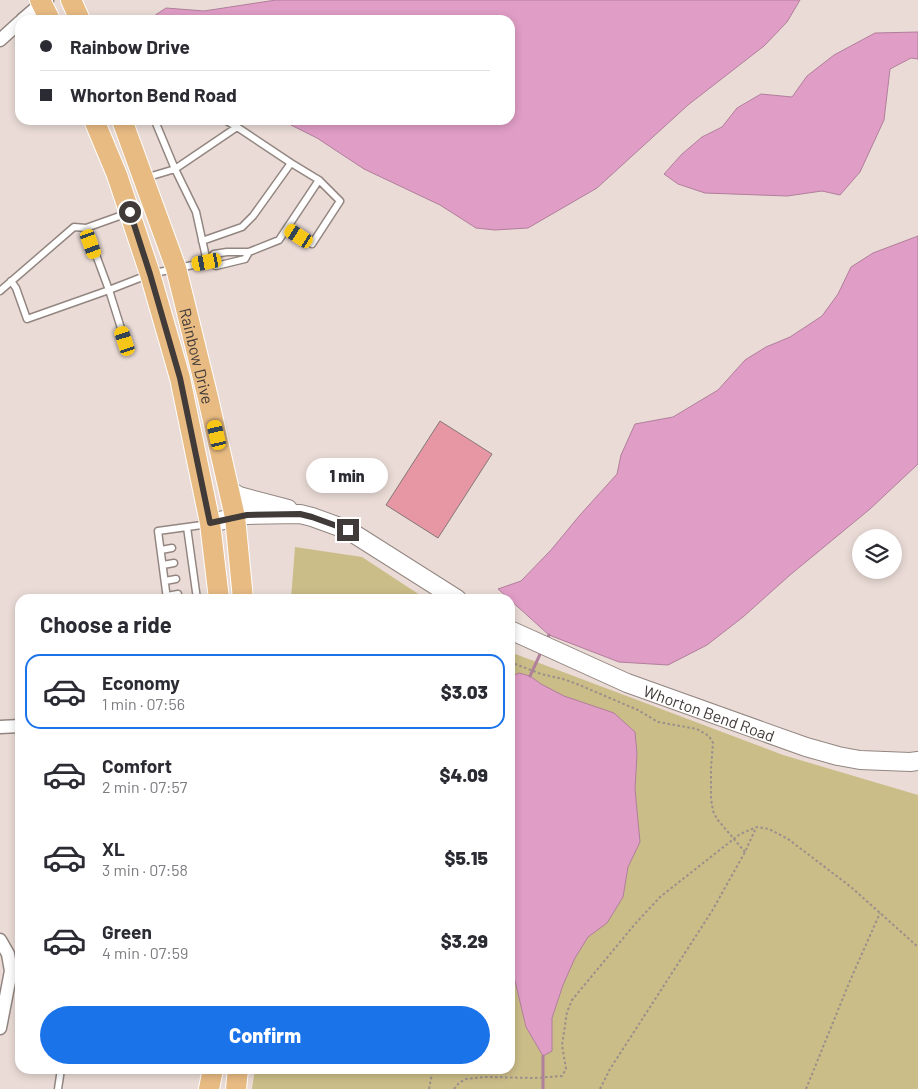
<!DOCTYPE html>
<html lang="en">
<head>
<meta charset="utf-8">
<style>
	body { margin:0; font-family:Barlow,sans-serif; background:#f7f7f7; color:#2b2b33; height:100vh; display:flex; flex-direction:column; font-size:19px; white-space:nowrap }
	* { box-sizing:border-box; margin:0 }
	p { font-size:16px; color:#7c7c81 }
	.icon { flex:none; width:28px; height:28px; fill:none; stroke:currentColor; stroke-width:2; stroke-linecap:round; stroke-linejoin:round }
	.map { position:relative; flex:1; overflow:hidden }
	.sheet { position:absolute; left:15px; top:594px; width:500px; height:480px; display:flex; flex-direction:column; background:#fff; border-radius:15px; box-shadow:0 2px 8px #0003 }
	.sheet>* { flex:none }
	.banner { position:absolute; left:15px; top:15px; width:500px; height:110px; border-radius:15px; box-shadow:0 2px 8px #0003; display:grid; align-content:center; height:110px; padding:0 25px; background:#fff }
	.buttons { position:absolute; left:852px; top:529px; display:grid; gap:10px }
	.buttons a { display:grid; place-items:center; width:50px; height:50px; border-radius:50%; background:#fff; box-shadow:0 2px 8px #0003; font-size:25px }
	.end { position:absolute; width:22px; height:22px; margin:-11px; border:6px solid #403a38; background:#fff; box-shadow:0 0 0 2px #fff }
	.from { border-radius:50% }
	.bubble { position:absolute; height:35px; border-radius:18px; background:#fff; box-shadow:0 2px 8px #0003; font-size:16px; font-weight:800; line-height:35px; text-align:center }
	.car { position:absolute; width:15px; height:30px; margin:-15px -8px; border-radius:6px; box-shadow:0 0 4px 1px #0007; background:linear-gradient(#f5c518 24%,#345 0 40%,#f5c518 0 76%,#345 0 86%,#f5c518 0) }
	.banner b { display:flex; align-items:center; gap:18px; height:48px; font-size:19px }
	.banner b+b { border-top:1px solid #e1e1e2 }
	.banner i { width:12px; height:12px; background:#2b2b33 }
	ul { padding:0; list-style:none }
	li { display:flex; align-items:center; gap:15px; height:75px; margin:0 10px 8px; padding:0 15px; border:2px solid transparent; border-radius:15px }
	li div { flex:1 }
	li b { display:block; font-size:19px }
	li em { font-style:normal; font-weight:800 }
	li.selected { border-color:#1a73e8 }
	li>.icon { width:45px; height:45px; stroke-width:1.5 }
	h2 { padding:0 25px; font-size:22px; line-height:60px }
	.cta { display:flex; gap:10px; margin-top:auto; padding:10px 25px }
	.cta a { flex:1; height:58px; border-radius:30px; background:#1a73e8; color:#fff; font-size:20px; font-weight:800; line-height:58px; text-align:center }
	.map>svg:first-child { display:block }
	.green { fill:#cbbd88 }
	.water { fill:#e09dc6; stroke:#b07f9b }
	.lines { fill:none; stroke-linecap:round; stroke-linejoin:round }
	.stream { stroke:#b07f9b; stroke-width:3 }
	.building { fill:#e797a3; stroke:#847678 }
	.service-casing { stroke:#938681; stroke-width:9 }
	.minor-casing { stroke:#938681; stroke-width:15 }
	.secondary-casing { stroke:#938681; stroke-width:20 }
	.primary-casing { stroke:#fff; stroke-width:22 }
	.path { stroke:#9a8f8b; stroke-width:2; stroke-dasharray:2.5 2.5; stroke-linecap:butt }
	.service { stroke:#fff; stroke-width:6 }
	.minor { stroke:#fff; stroke-width:12 }
	.secondary { stroke:#fff; stroke-width:18 }
	.primary { stroke:#e8bb83; stroke-width:20 }
	.route { stroke:#403a38; stroke-width:6 }
	.labels { text-anchor:middle; dominant-baseline:central; stroke-width:4; stroke-linejoin:round; paint-order:stroke }
	.street-label { font-size:16px; fill:#403a38; stroke:#fff }
</style>
</head>
<body>
<div class="map">
<svg width="918" height="1089" viewBox="0 0 918 1089">
	<rect width="100%" height="100%" fill="#eadbd6"/>
	<!-- green -->
	<path class="green" d="M295,547L362,557L426,599H291Z
		M510,652L783,755L918,795V1089H252L255,1069H510Z"/>
	<!-- water -->
	<path class="water" d="M276,0H800L787,22L764,46L688,105L597,188L528,228L495,230L476,228L440,205L364,169L317,138L281,120H510V20H148L166,8L204,11Z
		M918,32V59L911,58L890,69L884,120L860,172L840,195L822,191L787,196L705,193L678,184L664,174L682,154L702,137L722,127L737,108L761,94L792,97L807,76L834,55L875,33Z
		M918,236V464L870,509L790,575L743,617L707,645L668,665L619,662L549,635L498,589L521,581L551,550L580,515L617,474L621,455L635,424L673,417L718,390L745,360L766,347L790,337L822,316L838,294L851,267L873,253Z
		M519,673L530,676L541,684L564,696L614,713L635,732L637,754L635,789L640,842L628,867L623,897L607,923L588,937L575,958L563,985L552,1018V1051L543,1056L526,1027L510,960V677Z"/>
	<g class="lines">
		<!-- stream -->
		<path class="stream" d="M546,641L549,635
			M530,676L541,652
			M543,1056V1089"/>
	</g>
	<!-- building -->
	<path class="building" d="M440,421L492,454L438,538L386,505Z"/>
	<g class="lines">
		<!-- service casing -->
		<g class="service-casing">
			<path id="service" d="M225,120L237,127
				M155,121L175,169L196,212L207,262
				M145,178L175,169L237,127L291,163L319,180L340,201L312,244L287,228
				M202,241L242,227L253,216L291,163
				M207,262L214,254L227,252H249L279,240L319,180
				M11,281L16,288L27,319L109,290L150,274L207,262L216,266L245,259L249,252
				M0,291L74,227L86,228
				M125,341L109,290L86,228L128,213
				M187,527L197,599
				M161,550L172,548
				M163,565L174,563
				M165,581L176,579
				M167,596L178,594
				M167,599L158,531L209,524
				M58,1089L61,1069"/>
		</g>
		<!-- minor casing -->
		<g class="minor-casing">
			<path id="minor" d="M22,20L42,3L47,0
				M0,40L20,22
				M0,727L20,726
				M0,940L8,954L11,971L0,1028"/>
		</g>
		<!-- secondary casing -->
		<g class="secondary-casing">
			<g id="secondary">
				<path d="M229,490L239,496L288,509"/>
				<path d="M210,523L247,515L300,514L312,517L348,530L457,599"/>
				<path id="s1" d="M510,630L627,683L806,747L838,756L860,760L910,762L918,761"/>
			</g>
		</g>
		<!-- primary casing -->
		<g class="primary-casing">
			<g id="primary">
				<path d="M40,0L50,20"/>
				<path d="M71,0L80,20"/>
				<path d="M94,120L117,175L150,274L180,378L210,523L219,599"/>
				<path id="s2" d="M122,120L176,268L208,398L235,517L243,599"/>
				<path d="M209,1089L213,1069"/>
				<path d="M236,1089L238,1069"/>
			</g>
		</g>
		<!-- path -->
		<path class="path" d="M510,662L541,674L563,679L577,684L638,710L658,722L697,729L709,736L713,743L711,768V799L713,811L717,819L745,852
			M429,1089L433,1069
			M454,1089L459,1083L466,1079L485,1077L535,1078L562,1076L566,1069L562,1045L567,1012L572,1000L635,924L660,897L740,834L757,827L769,829L788,839L851,887L918,947
			M600,1089L610,1069L712,911L745,852L755,830
			M806,1089L849,983L880,913"/>
		<!-- service -->
		<use href="#service" class="service"/>
		<!-- minor -->
		<use href="#minor" class="minor"/>
		<!-- secondary -->
		<use href="#secondary" class="secondary"/>
		<!-- primary -->
		<use href="#primary" class="primary"/>
	</g>
	<g class="lines">
		<!-- route -->
		<path class="route" d="M130,212L150,274L180,378L210,523L247,515L300,514L312,517L348,530"/>
	</g>
	<g class="labels">
		<!-- street labels -->
		<g class="street-label">
			<text stroke="none"><textPath href="#s2" startOffset="248">Rainbow Drive</textPath></text>
			<text stroke="none"><textPath href="#s1" startOffset="216">Whorton Bend Road</textPath></text>
		</g>
	</g>
</svg>
<div class="buttons">
<a><svg class="icon" aria-label="layers" viewBox="0 0 24 24"><path d="M12 4l9 5-9 5-9-5zM3 14l9 5 9-5"/></svg></a>
</div>
<i class="end from" style="left:130px;top:212px"></i>
<i class="end" style="left:348px;top:530px"></i>
<div class="bubble" style="left:306px;top:458px;width:82px">1 min</div>
<i class="car" style="left:299px;top:236px;rotate:302deg"></i>
<i class="car" style="left:91px;top:244px;rotate:160deg"></i>
<i class="car" style="left:207px;top:262px;rotate:260deg"></i>
<i class="car" style="left:125px;top:341px;rotate:342deg"></i>
<i class="car" style="left:217px;top:435px;rotate:347deg"></i>
<div class="banner">
<b><i class="from"></i>Rainbow Drive</b>
<b><i></i>Whorton Bend Road</b>
</div>
<section class="sheet">
<h2>Choose a ride</h2>
<ul>
<li class="selected"><svg class="icon" aria-label="car" viewBox="0 0 24 24"><path d="M5 17H2v-5l4-1 3-4h7l3 4 3 1v5h-3M9 17h6M6 11h13"/><circle cx="7" cy="17" r="2"/><circle cx="17" cy="17" r="2"/></svg><div><b>Economy</b><p>1 min · 07:56</p></div><em>$3.03</em></li>
<li><svg class="icon" aria-label="car" viewBox="0 0 24 24"><path d="M5 17H2v-5l4-1 3-4h7l3 4 3 1v5h-3M9 17h6M6 11h13"/><circle cx="7" cy="17" r="2"/><circle cx="17" cy="17" r="2"/></svg><div><b>Comfort</b><p>2 min · 07:57</p></div><em>$4.09</em></li>
<li><svg class="icon" aria-label="car" viewBox="0 0 24 24"><path d="M5 17H2v-5l4-1 3-4h7l3 4 3 1v5h-3M9 17h6M6 11h13"/><circle cx="7" cy="17" r="2"/><circle cx="17" cy="17" r="2"/></svg><div><b>XL</b><p>3 min · 07:58</p></div><em>$5.15</em></li>
<li><svg class="icon" aria-label="car" viewBox="0 0 24 24"><path d="M5 17H2v-5l4-1 3-4h7l3 4 3 1v5h-3M9 17h6M6 11h13"/><circle cx="7" cy="17" r="2"/><circle cx="17" cy="17" r="2"/></svg><div><b>Green</b><p>4 min · 07:59</p></div><em>$3.29</em></li>
</ul>
<div class="cta"><a>Confirm</a></div>
</section>
</div>
</body>
</html>
